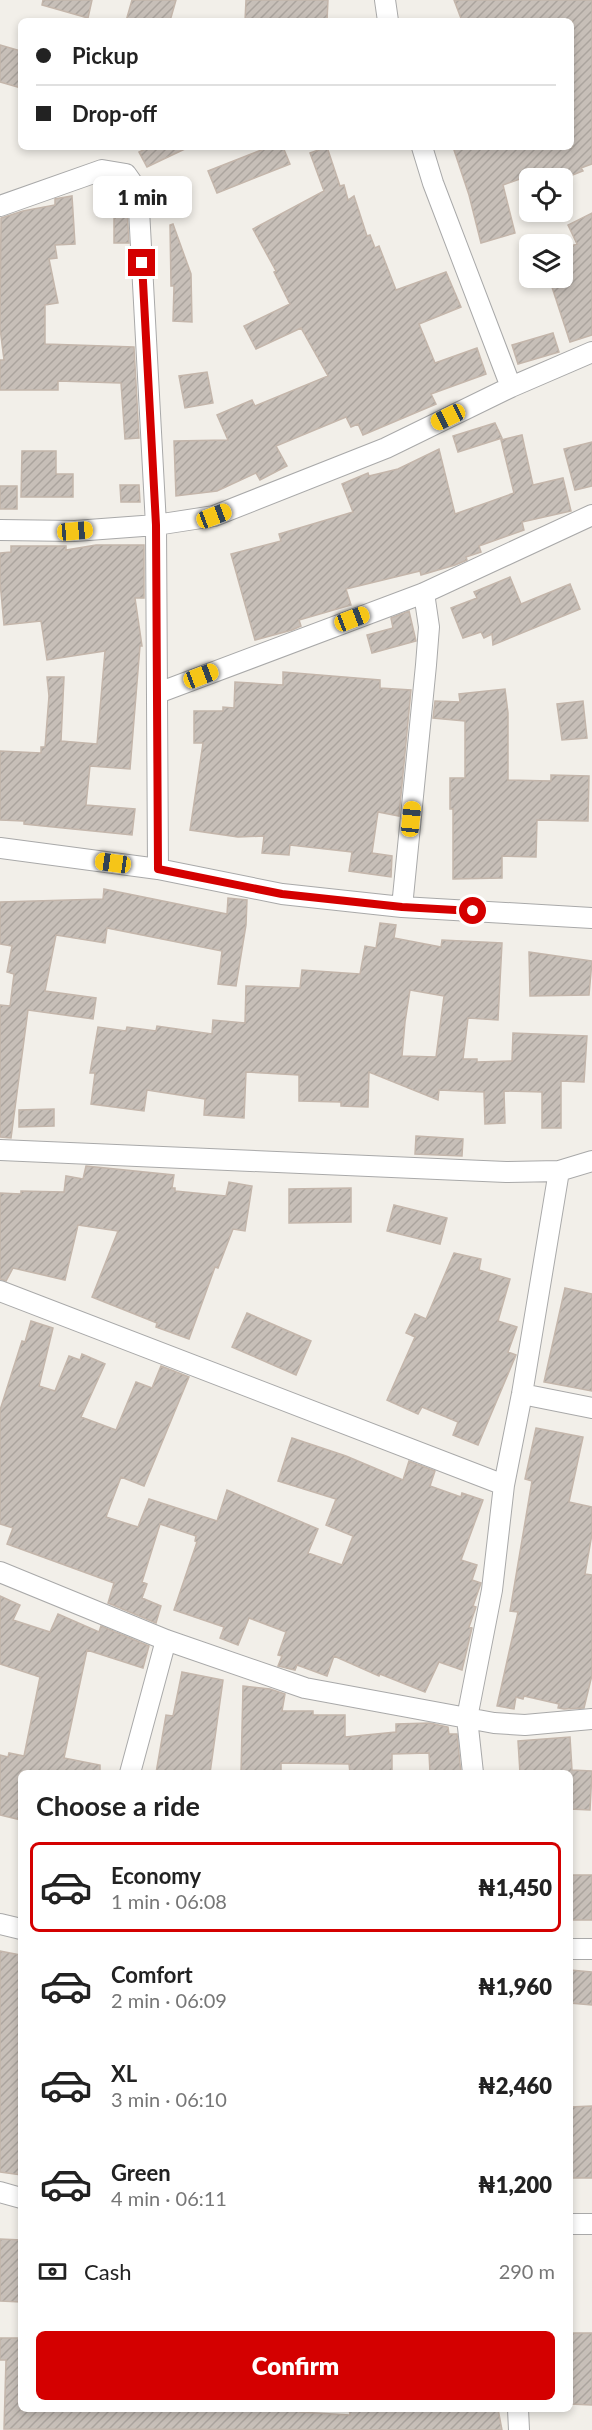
<!DOCTYPE html>
<html lang="en">
<head>
<meta charset="utf-8">
<style>
	body { margin:0; font-family:Lato,sans-serif; background:#f2f2f2; color:#222; height:100vh; display:flex; flex-direction:column; font-size:22px; white-space:nowrap }
	* { box-sizing:border-box; margin:0 }
	p { font-size:20px; color:#767676 }
	.icon { flex:none; width:33px; height:33px; fill:none; stroke:currentColor; stroke-width:2; stroke-linecap:round; stroke-linejoin:round }
	.map { position:relative; flex:1; overflow:hidden }
	.drawer { position:absolute; left:18px; top:1770px; width:555px; height:642px; display:flex; flex-direction:column; background:#fff; border-radius:9px; box-shadow:0 3px 9px #0003 }
	.drawer>* { flex:none }
	.top-card { position:absolute; left:18px; top:18px; width:556px; height:132px; border-radius:9px; box-shadow:0 3px 9px #0003; display:grid; align-content:center; height:132px; padding:0 18px; background:#fff }
	.tools { position:absolute; left:519px; top:168px; display:grid; gap:12px }
	.tools a { display:grid; place-items:center; width:54px; height:54px; border-radius:9px; background:#fff; box-shadow:0 3px 9px #0003; font-size:30px }
	.end { position:absolute; width:27px; height:27px; margin:-14px; border:8px solid #d40000; background:#fff; box-shadow:0 0 0 3px #fff }
	.from { border-radius:50% }
	.bubble { position:absolute; height:42px; border-radius:9px; background:#fff; box-shadow:0 3px 9px #0003; font-size:20px; font-weight:800; line-height:42px; text-align:center }
	.car { position:absolute; width:18px; height:36px; margin:-18px -9px; border-radius:8px; box-shadow:0 0 4px 2px #0007; background:linear-gradient(#f5c518 24%,#345 0 40%,#f5c518 0 76%,#345 0 86%,#f5c518 0) }
	.top-card b { display:flex; align-items:center; gap:21px; height:57px; font-size:22px }
	.top-card b+b { border-top:2px solid #e0e0e0 }
	.top-card i { width:15px; height:15px; background:#222 }
	ul { padding:0; list-style:none }
	li { display:flex; align-items:center; gap:18px; height:90px; margin:0 12px 9px; padding:0 6px; border:3px solid transparent; border-radius:9px }
	li div { flex:1 }
	li b { display:block; font-size:22px }
	li em { font-style:normal; font-weight:800 }
	li.active { border-color:#d40000 }
	li>.icon { width:54px; height:54px; stroke-width:1.5 }
	h2 { padding:0 18px; font-size:27px; line-height:72px }
	.pay { display:flex; align-items:center; gap:15px; height:66px; padding:0 18px; font-size:22px }
	.pay p { margin-inline-start:auto }
	.action { display:flex; gap:12px; margin-top:auto; padding:12px 18px }
	.action a { flex:1; height:69px; border-radius:9px; background:#d40000; color:#fff; font-size:24px; font-weight:800; line-height:69px; text-align:center }
	.map>svg:first-child { display:block }
	.building { fill:url(#building-hatch); stroke:#c4b6ab; stroke-width:1.5; fill-rule:evenodd }
	.lines { fill:none; stroke-linecap:round; stroke-linejoin:round }
	.minor-casing { stroke:#a9a9a9; stroke-width:22 }
	.minor { stroke:#fff; stroke-width:20 }
	.route { stroke:#d40000; stroke-width:8 }
</style>
</head>
<body>
<div class="map">
<svg width="592" height="2430" viewBox="0 0 592 2430">
	<defs>
		<pattern id="building-hatch" width="6" height="6" patternUnits="userSpaceOnUse" patternTransform="scale(1.5)"><rect width="6" height="6" fill="#c7bfb8"/><path d="M-1 1l2-2M0 6l6-6M5 7l2-2" fill="none" stroke="#aba49e"/></pattern>
	</defs>
	<rect width="100%" height="100%" fill="#f2efe9"/>
	<!-- building -->
	<path class="building" d="M43,0H92L88,18L42,5Z
		M132,0H176L170,21H126Z
		M246,0H328L327,21H245Z
		M454,0H592V164L581,168L583,171L565,178H540L537,173L503,185L515,233L481,243L469,195L453,147H572V21H462Z
		M0,45L21,51V88L0,82Z
		M149,147H189L147,167L139,152Z
		M269,147H283L290,164L217,193L208,171Z
		M327,147L340,186L344,185L348,200L354,196L367,236L370,235L375,248L379,246L396,290L446,272L461,307L419,324L435,363L477,348L486,374L431,394L436,404L363,435L358,424L351,427L346,417L276,446L287,466L260,480L256,473L217,491L176,496L174,441L228,440L217,415L252,400L255,406L328,376L301,328L256,349L244,326L290,304L274,272L276,271L253,229L324,191L310,153Z
		M72,196L75,244L55,245L57,258L49,259L58,303L45,305V344L134,347L139,438L125,439L121,383L58,381V390H0V360H4L0,328L1,218L23,211L55,205V199Z
		M114,209H127L129,243H114Z
		M592,213V335L570,342L549,278H562V249L577,244L568,225Z
		M173,224L191,274L192,322L173,321L174,286H171L170,225Z
		M553,333L559,352L518,364L512,345Z
		M207,372L213,403L185,408L179,376Z
		M495,423L502,438L458,452L453,436Z
		M522,435L533,485L563,478L571,511L522,522L524,530L479,546L481,552L466,557L467,560L455,565L421,575L420,571L346,589L351,605L299,620L301,626L292,630L255,640L231,554L281,541L279,534L353,512L342,484L368,473L369,476L398,469L439,449L455,514L514,493L501,440Z
		M592,442V486L575,490L564,449Z
		M22,451H56V474H73V497H21Z
		M120,485H139L140,502H121Z
		M0,486H17V509H0Z
		M96,545H144V598H135L142,646H140L130,769L90,766L86,805L135,809L132,835L24,824V821L0,820V751L41,753V747H45L49,696L47,677H64L61,741L97,744L105,651L47,660L41,621L4,625L0,582V553L11,552V546H66V550Z
		M510,577L521,604L570,584L580,609L493,645L492,634L484,638L481,632L463,638L451,608L477,598L474,592Z
		M409,611L416,641L372,653L367,635L393,628L391,618Z
		M283,672L380,680V688L411,690L399,816L378,812L372,853L392,856L391,877L349,871L352,852L290,845L289,855L262,853L264,836L238,837L190,830L203,743H194V711H223V707L234,708L235,682L283,685Z
		M505,689L508,713V780L551,781V775L589,776L588,821L537,820L536,857L502,856V878L453,879V809H450V778H465V721L433,718L435,701L460,702L459,694Z
		M583,701L587,738L562,740L557,704Z
		M104,889L227,914L228,898L247,900L246,925L236,986L218,984L222,951L107,928L105,943L56,935L45,991L96,998L93,1019L28,1010L11,1138L0,1137V1005L10,1006L14,974L7,972L12,946L0,944V902L103,899Z
		M380,923L396,925L394,938L441,947L442,940L502,943L498,1020L468,1018L463,1059H477V1062L512,1061L513,1033L587,1036L584,1082L561,1081V1128H542V1092L504,1091L505,1123L485,1124L484,1092L439,1090L438,1100L369,1072L368,1107L341,1106V1102L299,1101V1075L246,1072L244,1118L204,1115L205,1099L147,1090L144,1111L91,1104L95,1073H90L98,1027L126,1031L127,1027L156,1031L157,1026L212,1034L213,1020L245,1023L246,986L300,988L302,970L360,974L365,946L376,948ZM410,990L444,996L436,1057L402,1056L405,1022Z
		M529,952L592,961L589,995L530,996Z
		M54,1109V1126L19,1127V1110Z
		M416,1136L463,1139L462,1156L415,1154Z
		M86,1166L174,1175L172,1188H175V1191L226,1196L229,1182L252,1186L245,1231L233,1229L218,1268L215,1267L189,1339L156,1327L157,1323L92,1297L118,1231L78,1225L65,1280L13,1268L6,1281L0,1279V1193L21,1194V1191L64,1192L66,1176L83,1179Z
		M351,1188V1222L289,1223V1189Z
		M394,1205L447,1218L440,1244L387,1231Z
		M454,1253L481,1259L479,1270L510,1279L498,1321L517,1327L508,1352L516,1355L478,1445L453,1435L458,1422L422,1407L418,1414L387,1400L415,1337L406,1333L415,1314L426,1319Z
		M565,1288L592,1294V1391L544,1382Z
		M247,1313L311,1341L296,1375L232,1347Z
		M31,1321L53,1328L39,1386L55,1391L69,1356L80,1360L82,1354L105,1364L81,1417L116,1430L136,1382L152,1388L161,1366L189,1377L144,1486L121,1477L106,1517L138,1527L149,1499L217,1521L227,1490L318,1529L308,1553L342,1565L353,1536L326,1525L336,1499L278,1481L292,1438L346,1456L403,1480L409,1461L435,1471L430,1486L461,1497L462,1493L483,1500L461,1560L477,1565L472,1580L481,1583L473,1606L476,1607L469,1627L472,1628L462,1670L439,1662L425,1692L380,1674L379,1676L334,1656L327,1676L297,1665L295,1670L278,1666L282,1656L278,1655L286,1632L249,1618L238,1645L220,1638L224,1627L174,1610L197,1542L195,1541L196,1536L160,1524L142,1582L147,1584L142,1598L161,1606L156,1623L108,1603L114,1583L7,1544L13,1528L0,1524V1410L22,1341L25,1342Z
		M536,1428L583,1437L569,1502L592,1507V1534L585,1574L592,1575V1675L584,1708L564,1709L558,1708L559,1704L524,1696L523,1699L516,1697L514,1709L497,1706L518,1612L510,1611L532,1481L525,1479Z
		M0,1596L20,1605L13,1620L50,1632L58,1614L99,1632L101,1626L149,1646L143,1668L87,1650L64,1758L100,1765V1773H21V1820L0,1815V1755L8,1757L9,1753L24,1756L40,1677L0,1664Z
		M182,1672L223,1680L210,1773H156L166,1715L173,1716Z
		M243,1686L270,1689L285,1694L282,1711H313V1715H345V1737L396,1732V1724L430,1723L448,1727L449,1734H457L461,1773H430L429,1753L392,1754V1773H350L349,1764L281,1763V1773H241Z
		M570,1737L572,1770L592,1771L590,1810L570,1809V1773H520L518,1741Z
		M570,1875H592V1920H570Z
		M0,1951L21,1955V2175L0,2172Z
		M570,1970L592,1972V2005L570,2003Z
		M592,2106V2178H570V2107Z
		M0,2239L21,2240V2302L0,2301Z
		M570,2333H592V2405L570,2404Z
		M0,2338H21V2409H300V2412L350,2415L349,2409H498L502,2430L4,2429L6,2360H0Z"/>
	<g class="lines">
		<!-- minor casing -->
		<g class="minor-casing">
			<path id="minor" d="M385,0L388,21
				M422,147L433,183L511,387
				M0,206L102,170L126,174L138,191L156,525L158,869
				M0,530L75,531L156,525L214,516L386,448L511,387L592,352
				M158,693L424,593L592,515
				M0,848L158,869L282,894L402,907L592,918
				M402,907L426,665L429,627L424,593
				M0,1150L506,1172L559,1171L592,1161
				M0,1291L504,1485
				M522,1394L592,1408
				M0,1572L166,1640L305,1688L494,1723L525,1725L592,1719
				M130,1773L166,1640
				M473,1773L467,1718L492,1590L504,1485L522,1394L559,1171
				M0,1924L21,1929
				M570,1949H592
				M0,2192L21,2198
				M570,2224H592
				M518,2409L519,2430"/>
		</g>
		<!-- minor -->
		<use href="#minor" class="minor"/>
	</g>
	<g class="lines">
		<!-- route -->
		<path class="route" d="M142,263L156,525L158,869L282,894L402,907L473,911"/>
	</g>
</svg>
<div class="tools">
<a><svg class="icon" aria-label="locate" viewBox="0 0 24 24"><circle cx="12" cy="12" r="6"/><path d="M12 2v4M12 18v4M2 12h4M18 12h4"/></svg></a>
<a><svg class="icon" aria-label="layers" viewBox="0 0 24 24"><path d="M12 4l9 5-9 5-9-5zM3 14l9 5 9-5"/></svg></a>
</div>
<i class="end from" style="left:473px;top:911px"></i>
<i class="end" style="left:142px;top:263px"></i>
<div class="bubble" style="left:93px;top:176px;width:99px">1 min</div>
<i class="car" style="left:448px;top:417px;rotate:244deg"></i>
<i class="car" style="left:214px;top:516px;rotate:69deg"></i>
<i class="car" style="left:75px;top:531px;rotate:85deg"></i>
<i class="car" style="left:352px;top:619px;rotate:69deg"></i>
<i class="car" style="left:201px;top:676px;rotate:69deg"></i>
<i class="car" style="left:411px;top:819px;rotate:6deg"></i>
<i class="car" style="left:113px;top:863px;rotate:278deg"></i>
<div class="top-card">
<b><i class="from"></i>Pickup</b>
<b><i></i>Drop-off</b>
</div>
<section class="drawer">
<h2>Choose a ride</h2>
<ul>
<li class="active"><svg class="icon" aria-label="car" viewBox="0 0 24 24"><path d="M5 17H2v-5l4-1 3-4h7l3 4 3 1v5h-3M9 17h6M6 11h13"/><circle cx="7" cy="17" r="2"/><circle cx="17" cy="17" r="2"/></svg><div><b>Economy</b><p>1 min · 06:08</p></div><em>₦1,450</em></li>
<li><svg class="icon" aria-label="car" viewBox="0 0 24 24"><path d="M5 17H2v-5l4-1 3-4h7l3 4 3 1v5h-3M9 17h6M6 11h13"/><circle cx="7" cy="17" r="2"/><circle cx="17" cy="17" r="2"/></svg><div><b>Comfort</b><p>2 min · 06:09</p></div><em>₦1,960</em></li>
<li><svg class="icon" aria-label="car" viewBox="0 0 24 24"><path d="M5 17H2v-5l4-1 3-4h7l3 4 3 1v5h-3M9 17h6M6 11h13"/><circle cx="7" cy="17" r="2"/><circle cx="17" cy="17" r="2"/></svg><div><b>XL</b><p>3 min · 06:10</p></div><em>₦2,460</em></li>
<li><svg class="icon" aria-label="car" viewBox="0 0 24 24"><path d="M5 17H2v-5l4-1 3-4h7l3 4 3 1v5h-3M9 17h6M6 11h13"/><circle cx="7" cy="17" r="2"/><circle cx="17" cy="17" r="2"/></svg><div><b>Green</b><p>4 min · 06:11</p></div><em>₦1,200</em></li>
</ul>
<div class="pay"><svg class="icon" aria-label="cash" viewBox="0 0 24 24"><path d="M3 7h18v10H3z"/><circle cx="12" cy="12" r="2"/></svg>Cash<p>290 m</p></div>
<div class="action"><a>Confirm</a></div>
</section>
</div>
</body>
</html>
